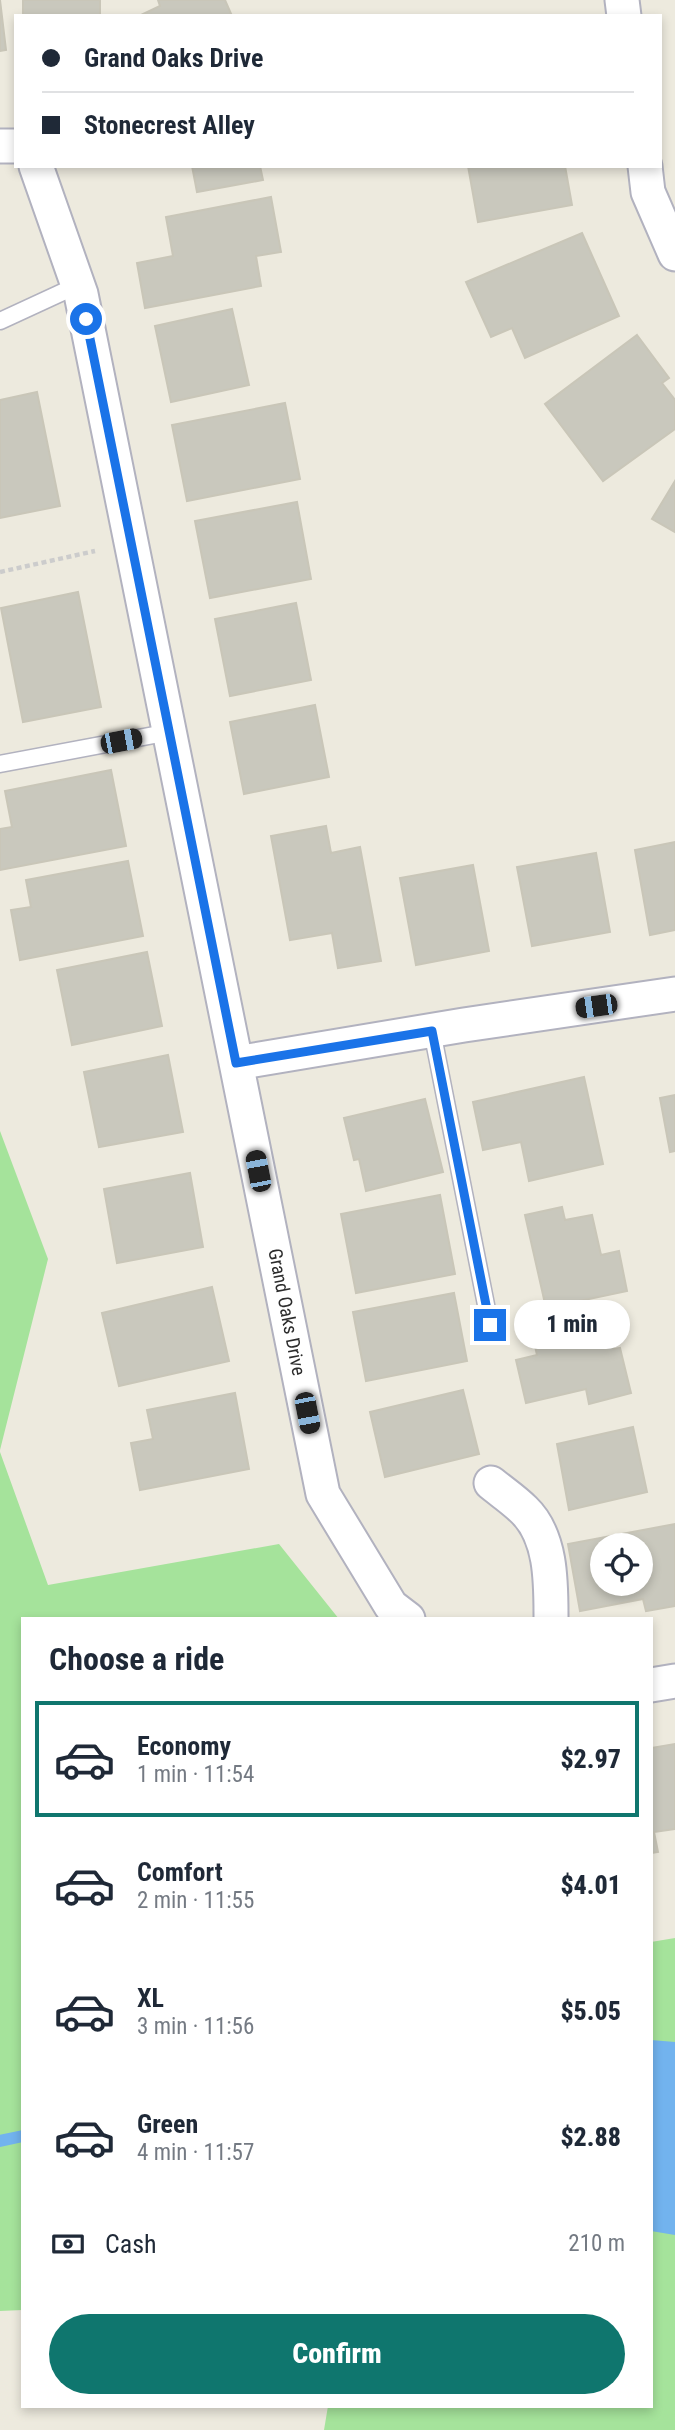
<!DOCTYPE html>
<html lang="en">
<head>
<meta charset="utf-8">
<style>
	body { margin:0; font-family:"Roboto Condensed",sans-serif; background:#f2f2f3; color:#1f2937; height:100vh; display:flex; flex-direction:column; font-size:26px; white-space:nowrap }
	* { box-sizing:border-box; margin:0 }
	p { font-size:23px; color:#747a83 }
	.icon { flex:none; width:38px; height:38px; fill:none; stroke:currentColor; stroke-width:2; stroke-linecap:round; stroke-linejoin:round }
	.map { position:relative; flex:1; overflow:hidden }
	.side { position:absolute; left:21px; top:1617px; width:632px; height:791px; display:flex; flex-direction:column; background:#fff; border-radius:0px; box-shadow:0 4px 10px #0003 }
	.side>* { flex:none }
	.banner { position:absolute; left:14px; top:14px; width:648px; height:154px; border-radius:0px; box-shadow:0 4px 10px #0003; display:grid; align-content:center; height:154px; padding:0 28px; background:#fff }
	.tools { position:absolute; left:590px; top:1533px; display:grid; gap:14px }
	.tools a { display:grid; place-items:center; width:63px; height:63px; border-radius:50%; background:#fff; box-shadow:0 4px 10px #0003; font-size:35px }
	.end { position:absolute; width:32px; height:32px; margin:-16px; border:9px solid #1a73e8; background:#fff; box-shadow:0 0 0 4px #fff }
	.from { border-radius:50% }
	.bubble { position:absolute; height:49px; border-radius:24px; background:#fff; box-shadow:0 4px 10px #0003; font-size:23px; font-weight:800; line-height:49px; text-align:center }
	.car { position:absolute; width:21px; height:42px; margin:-21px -10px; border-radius:9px; box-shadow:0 0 5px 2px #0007; background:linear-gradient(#222 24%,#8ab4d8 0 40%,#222 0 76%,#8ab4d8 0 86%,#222 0) }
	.banner b { display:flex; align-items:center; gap:24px; height:66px; font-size:26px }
	.banner b+b { border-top:2px solid #e0e1e3 }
	.banner i { width:18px; height:18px; background:#1f2937 }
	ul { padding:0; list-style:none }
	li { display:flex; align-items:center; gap:21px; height:116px; margin:0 14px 10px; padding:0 14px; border:4px solid transparent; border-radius:0px }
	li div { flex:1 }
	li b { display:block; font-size:26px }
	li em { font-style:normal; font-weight:800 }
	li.selected { border-color:#0f766e }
	li>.icon { width:63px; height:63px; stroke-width:1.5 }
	h2 { padding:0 28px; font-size:32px; line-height:84px }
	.pay { display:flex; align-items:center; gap:18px; height:77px; padding:0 28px; font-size:26px }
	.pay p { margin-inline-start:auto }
	.button { display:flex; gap:14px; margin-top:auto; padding:14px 28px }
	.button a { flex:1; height:80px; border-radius:42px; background:#0f766e; color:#fff; font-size:28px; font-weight:800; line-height:80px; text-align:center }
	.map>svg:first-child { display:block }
	.green { fill:#a5e39b }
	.water { fill:#72b3ee }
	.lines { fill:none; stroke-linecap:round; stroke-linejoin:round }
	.stream { stroke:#72b3ee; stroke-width:12 }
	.building { fill:#c9c8bd; stroke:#c9c6b8; stroke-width:2; fill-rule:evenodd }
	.service-casing { stroke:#b2b2bf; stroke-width:19 }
	.minor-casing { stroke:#b2b2bf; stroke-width:37 }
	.path { stroke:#ccc; stroke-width:4.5; stroke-dasharray:5 3.5; stroke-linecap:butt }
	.service { stroke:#fff; stroke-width:16 }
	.minor { stroke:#fff; stroke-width:33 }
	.route { stroke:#1a73e8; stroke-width:9 }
	.labels { text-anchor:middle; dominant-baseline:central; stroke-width:6; stroke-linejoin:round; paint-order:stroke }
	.street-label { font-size:19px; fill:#2c2c2c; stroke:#fff }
</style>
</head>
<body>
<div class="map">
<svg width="675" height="2430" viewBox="0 0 675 2430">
	<rect width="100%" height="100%" fill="#edeade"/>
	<!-- green -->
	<path class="green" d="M0,1131L48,1259L0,1450Z
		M0,1452L48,1585L279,1544L339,1619H23V2310L0,2311Z
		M675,1938V2430H324L328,2406H651V1942Z"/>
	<!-- water -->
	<path class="water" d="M651,2040L675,2042V2235L651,2231Z"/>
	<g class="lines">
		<!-- stream -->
		<path class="stream" d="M0,2141L23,2136"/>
	</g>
	<!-- building -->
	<path class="building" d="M0,0L6,50L0,51Z
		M23,0H100V15L23,16Z
		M158,0H225L232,16H139L160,6Z
		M192,166H260L263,180L197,192Z
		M468,166H565L572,205L478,222Z
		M271,197L281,252L256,256L261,286L145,308L137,263L173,256L166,217Z
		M582,233L619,316L525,358L512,328L491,337L466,282Z
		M232,309L249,385L171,402L155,326Z
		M637,335L669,378L662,383L675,400V429L603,481L545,404Z
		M37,392L60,506L0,518V400Z
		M285,403L300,479L187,501L172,425Z
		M675,481V532L652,519Z
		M297,502L311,579L210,598L195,521Z
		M78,592L101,707L23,722L1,608Z
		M296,603L311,680L230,696L215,619Z
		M315,705L329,777L244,794L230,722Z
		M111,770L126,846L0,870V829L12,827L5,791Z
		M326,826L331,853L360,847L381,961L338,968L332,933L290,940L271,836Z
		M675,842V930L650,935L635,850Z
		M596,853L610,932L532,946L517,867Z
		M128,861L143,936L20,960L11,910L31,907L26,880Z
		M473,865L489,951L416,965L400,878Z
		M147,952L162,1026L72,1045L57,970Z
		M168,1055L183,1132L99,1147L84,1072Z
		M584,1077L603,1164L529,1181L521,1142L483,1150L473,1102Z
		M675,1095V1151L670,1152L660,1098Z
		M425,1099L443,1172L366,1191L359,1159L354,1160L344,1118Z
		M190,1173L203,1247L117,1263L104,1189Z
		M440,1195L455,1274L356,1293L341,1214Z
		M562,1207L565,1220L592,1215L601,1255L619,1251L627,1291L546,1308L525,1215Z
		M212,1287L229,1361L119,1386L102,1313Z
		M454,1293L467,1361L366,1381L353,1312Z
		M606,1315L614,1349L620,1348L631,1393L589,1404L586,1389L526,1403L516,1360L537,1355L532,1333Z
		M463,1390L479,1454L385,1477L370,1412Z
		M235,1393L249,1469L140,1490L131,1443L153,1439L147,1410Z
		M633,1427L647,1492L569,1510L557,1444Z
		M675,1524V1606L646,1611L643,1599L580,1611L568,1544ZM602,1545H640V1584H602Z
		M675,1744V1829L654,1832L658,1852L651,1853V1748Z"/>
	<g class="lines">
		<!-- service casing -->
		<g class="service-casing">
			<path id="service" d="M0,321L78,285
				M0,764L170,732
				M432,1031L490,1325"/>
		</g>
		<!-- minor casing -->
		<g class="minor-casing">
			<path id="minor" d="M622,0L624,16
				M0,146H16
				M36,166L81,294L323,1494L391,1606L408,1619
				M645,166L648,192L675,254
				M236,1063L464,1025L675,994
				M491,1483C502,1492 514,1500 524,1510C552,1537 551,1584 551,1619
				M651,1685L675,1681"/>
		</g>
		<!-- path -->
		<path class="path" d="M0,572L95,551"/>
		<!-- service -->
		<use href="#service" class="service"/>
		<!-- minor -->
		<use href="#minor" class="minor"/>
	</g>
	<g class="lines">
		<!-- route -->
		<path class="route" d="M86,319L236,1063L432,1031L490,1325"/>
	</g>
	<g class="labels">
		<!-- street labels -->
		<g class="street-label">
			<text transform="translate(287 1312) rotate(79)">Grand Oaks Drive</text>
		</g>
	</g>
</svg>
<div class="tools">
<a><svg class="icon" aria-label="locate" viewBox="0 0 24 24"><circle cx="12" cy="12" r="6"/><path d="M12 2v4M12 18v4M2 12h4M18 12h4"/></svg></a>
</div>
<i class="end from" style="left:86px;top:319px"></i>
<i class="end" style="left:490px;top:1325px"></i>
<div class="bubble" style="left:514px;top:1300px;width:116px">1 min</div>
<i class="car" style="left:121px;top:741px;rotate:79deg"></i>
<i class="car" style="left:596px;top:1006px;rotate:262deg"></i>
<i class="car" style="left:258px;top:1171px;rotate:349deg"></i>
<i class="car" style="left:307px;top:1413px;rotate:169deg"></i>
<div class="banner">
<b><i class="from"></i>Grand Oaks Drive</b>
<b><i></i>Stonecrest Alley</b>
</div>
<section class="side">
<h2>Choose a ride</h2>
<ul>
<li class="selected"><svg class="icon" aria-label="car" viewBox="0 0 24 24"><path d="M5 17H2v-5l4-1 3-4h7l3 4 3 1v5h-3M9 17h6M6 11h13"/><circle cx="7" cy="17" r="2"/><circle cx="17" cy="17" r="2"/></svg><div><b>Economy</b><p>1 min · 11:54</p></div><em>$2.97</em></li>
<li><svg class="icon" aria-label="car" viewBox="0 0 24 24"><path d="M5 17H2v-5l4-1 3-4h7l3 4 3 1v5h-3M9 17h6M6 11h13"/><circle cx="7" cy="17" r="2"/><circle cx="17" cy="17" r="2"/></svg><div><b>Comfort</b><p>2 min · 11:55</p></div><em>$4.01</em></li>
<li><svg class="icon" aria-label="car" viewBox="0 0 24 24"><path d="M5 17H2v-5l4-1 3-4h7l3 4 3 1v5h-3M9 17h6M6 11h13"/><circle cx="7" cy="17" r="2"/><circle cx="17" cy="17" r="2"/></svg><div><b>XL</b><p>3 min · 11:56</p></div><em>$5.05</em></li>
<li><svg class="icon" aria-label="car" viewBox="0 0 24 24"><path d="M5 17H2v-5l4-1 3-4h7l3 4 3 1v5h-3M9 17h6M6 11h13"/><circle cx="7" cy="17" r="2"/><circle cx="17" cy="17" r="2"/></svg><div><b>Green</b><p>4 min · 11:57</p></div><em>$2.88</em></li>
</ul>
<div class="pay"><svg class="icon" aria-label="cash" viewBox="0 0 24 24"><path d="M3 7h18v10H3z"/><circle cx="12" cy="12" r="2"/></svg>Cash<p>210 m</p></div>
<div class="button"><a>Confirm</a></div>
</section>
</div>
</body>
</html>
